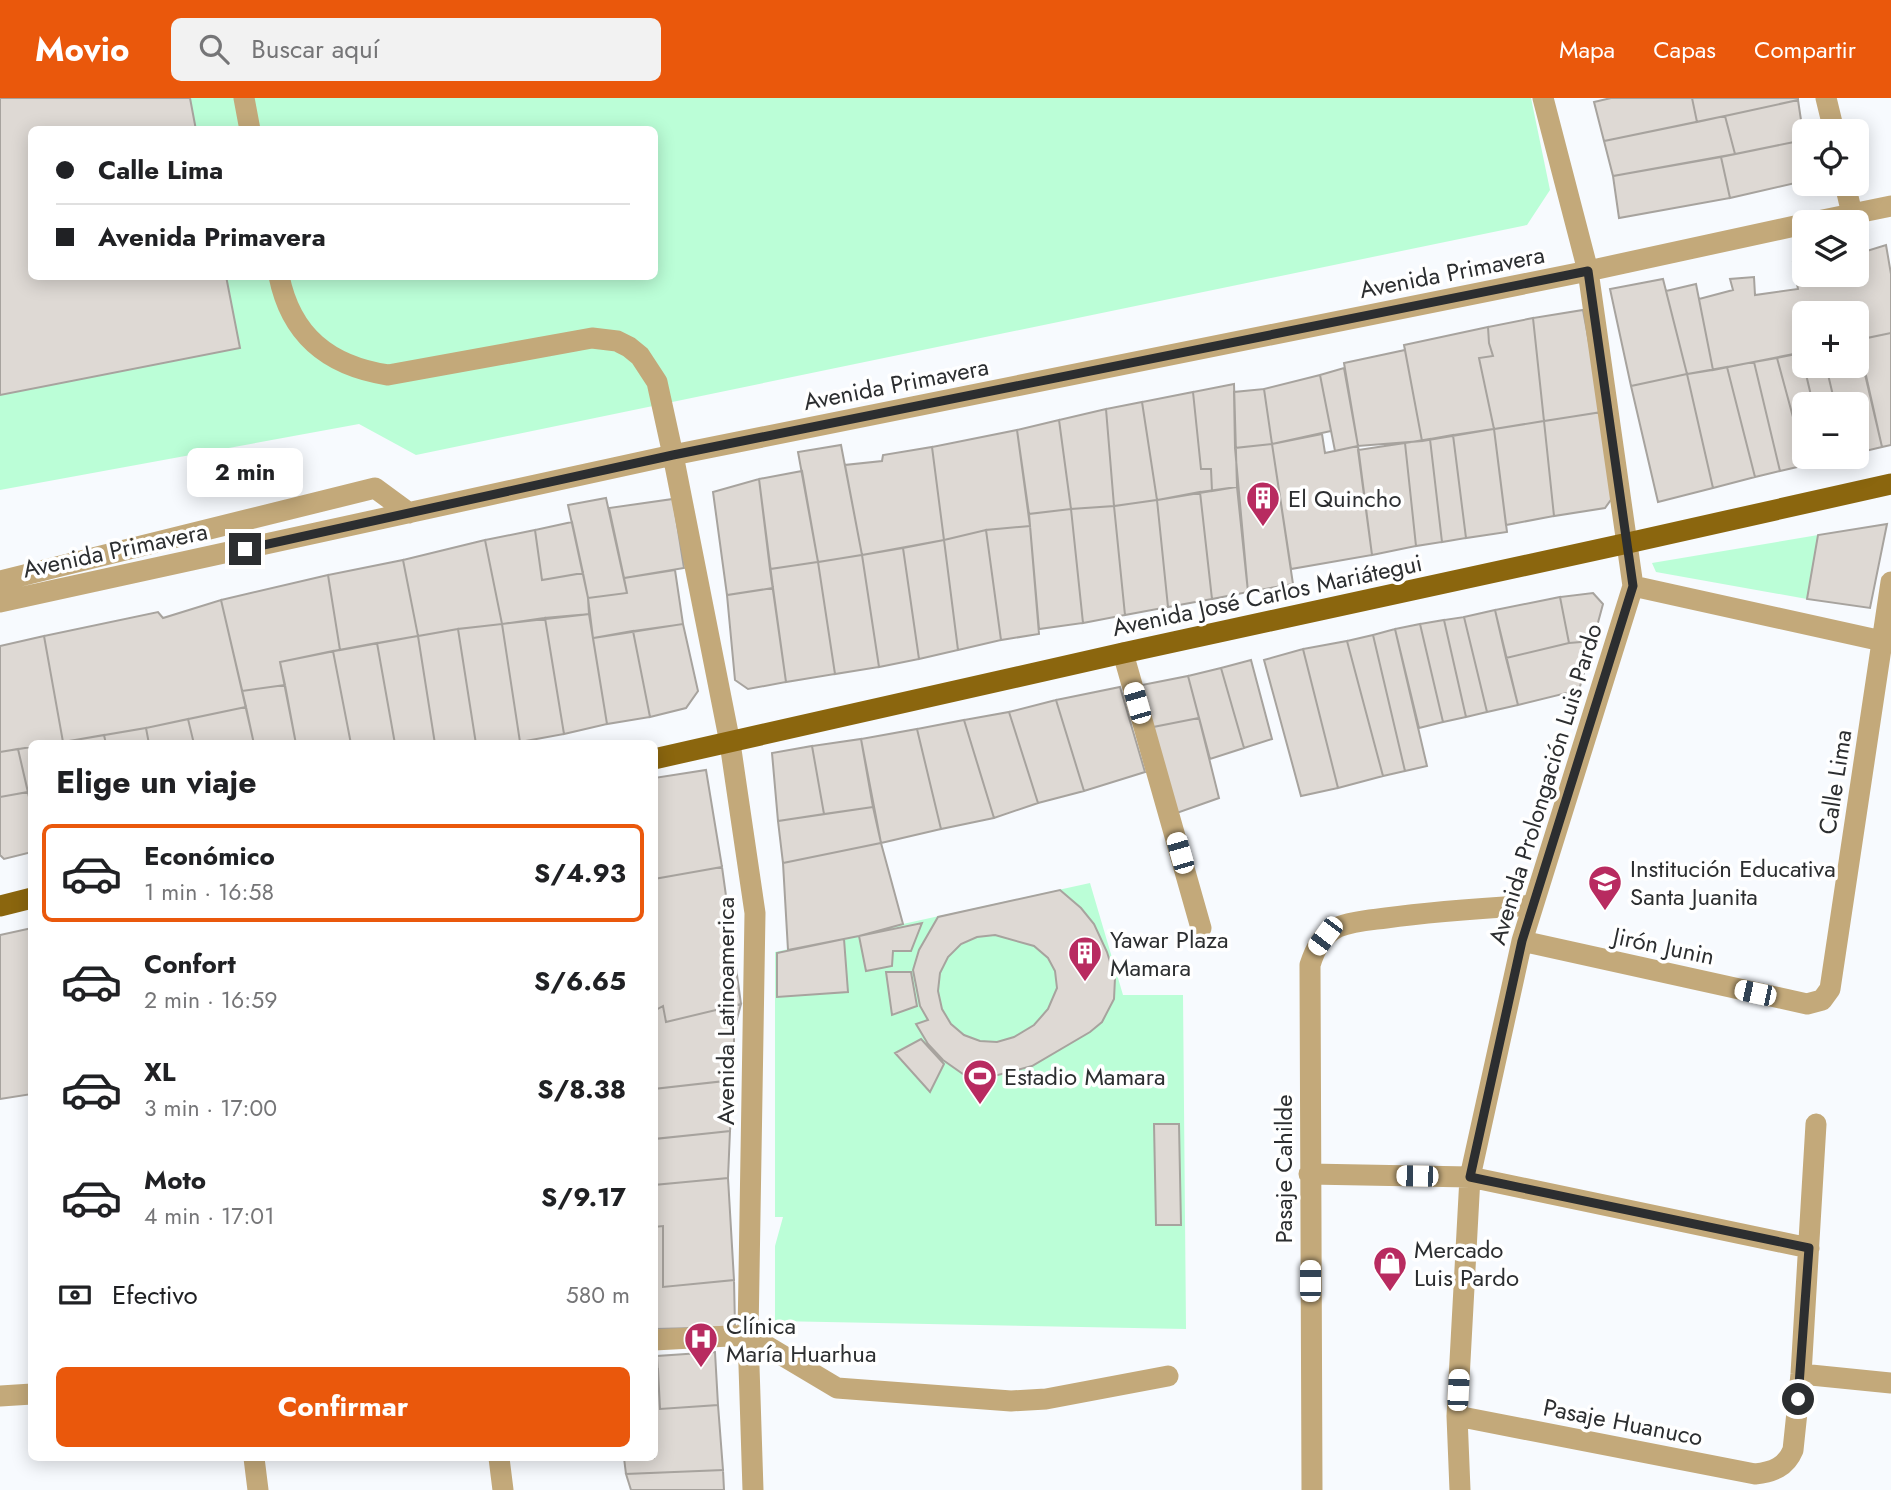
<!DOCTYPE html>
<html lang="es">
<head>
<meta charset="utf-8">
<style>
	body { margin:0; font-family:Jost,sans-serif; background:#f2f2f2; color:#202124; height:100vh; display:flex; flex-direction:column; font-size:26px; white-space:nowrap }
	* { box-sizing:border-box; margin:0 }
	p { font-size:23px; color:#757577 }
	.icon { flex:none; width:38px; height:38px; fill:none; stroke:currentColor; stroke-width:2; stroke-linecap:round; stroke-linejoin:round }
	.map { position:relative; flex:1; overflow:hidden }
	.sheet { position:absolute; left:28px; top:642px; width:630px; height:721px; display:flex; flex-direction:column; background:#fff; border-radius:10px; box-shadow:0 4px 18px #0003 }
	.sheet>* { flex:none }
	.banner { position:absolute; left:28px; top:28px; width:630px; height:154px; border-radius:10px; box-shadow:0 4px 18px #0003; display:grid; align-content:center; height:154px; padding:0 28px; background:#fff }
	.fabs { position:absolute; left:1792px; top:21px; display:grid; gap:14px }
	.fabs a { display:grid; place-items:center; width:77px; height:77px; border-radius:10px; background:#fff; box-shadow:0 4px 18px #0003; font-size:35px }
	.end { position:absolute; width:32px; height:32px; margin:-16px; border:9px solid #2c2e30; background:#fff; box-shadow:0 0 0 4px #fff }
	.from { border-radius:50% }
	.bubble { position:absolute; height:49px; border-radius:10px; background:#fff; box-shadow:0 4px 18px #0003; font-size:23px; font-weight:700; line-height:49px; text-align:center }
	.car { position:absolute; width:21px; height:42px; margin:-21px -10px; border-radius:9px; box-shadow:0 0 5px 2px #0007; background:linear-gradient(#fff 24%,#345 0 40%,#fff 0 76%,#345 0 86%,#fff 0) }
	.banner b { display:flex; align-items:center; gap:24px; height:66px; font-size:26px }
	.banner b+b { border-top:2px solid #e0e0e0 }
	.banner i { width:18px; height:18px; background:#202124 }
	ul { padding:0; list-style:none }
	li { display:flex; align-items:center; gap:21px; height:98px; margin:0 14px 10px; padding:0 14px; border:4px solid transparent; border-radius:10px }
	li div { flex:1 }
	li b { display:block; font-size:26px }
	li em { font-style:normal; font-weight:700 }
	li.current { border-color:#ea580c }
	li>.icon { width:63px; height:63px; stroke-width:1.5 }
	h2 { padding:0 28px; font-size:32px; line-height:84px }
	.pay { display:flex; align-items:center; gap:18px; height:77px; padding:0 28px; font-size:26px }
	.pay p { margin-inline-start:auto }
	.button { display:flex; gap:14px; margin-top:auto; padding:14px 28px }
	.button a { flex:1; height:80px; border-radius:10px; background:#ea580c; color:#fff; font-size:28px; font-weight:700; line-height:80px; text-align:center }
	header { display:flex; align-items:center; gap:42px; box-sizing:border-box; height:98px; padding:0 35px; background:#ea580c; color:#fff }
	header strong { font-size:33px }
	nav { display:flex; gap:38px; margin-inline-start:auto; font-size:24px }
	.search { width:490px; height:63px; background:#f2f2f2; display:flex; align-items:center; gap:18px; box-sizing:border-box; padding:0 24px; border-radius:10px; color:#757577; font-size:26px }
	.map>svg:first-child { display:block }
	.green { fill:#bbfed7; fill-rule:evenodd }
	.building { fill:#ded9d4; stroke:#a7a39e; stroke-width:2; fill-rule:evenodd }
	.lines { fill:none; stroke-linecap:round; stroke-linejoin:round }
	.minor { stroke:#c3a97a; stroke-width:21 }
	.major { stroke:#8b660e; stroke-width:21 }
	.route { stroke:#2c2e30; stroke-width:9 }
	.labels { text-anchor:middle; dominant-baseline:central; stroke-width:7; stroke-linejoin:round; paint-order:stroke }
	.street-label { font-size:24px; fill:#2c2e30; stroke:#fff }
	.poi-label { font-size:24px; fill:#2c2e30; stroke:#fff; text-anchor:start }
</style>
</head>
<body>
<header>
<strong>Movio</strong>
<div class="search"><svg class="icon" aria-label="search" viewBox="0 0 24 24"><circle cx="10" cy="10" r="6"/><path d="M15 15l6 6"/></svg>Buscar aquí</div>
<nav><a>Mapa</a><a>Capas</a><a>Compartir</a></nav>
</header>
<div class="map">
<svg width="1891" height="1392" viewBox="0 0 1891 1392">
	<rect width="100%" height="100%" fill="#f7fafe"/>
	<!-- green -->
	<path class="green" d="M0,0H1531L1550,92L1527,127L416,357L359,326L0,392ZM32,32H654V178H32Z
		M1818,437L1807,501L1656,474L1652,465Z
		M1090,785L1123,897H1183L1186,1231L775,1223V1148L783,1119H775V854Z"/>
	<!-- building -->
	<path class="building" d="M0,0H190L196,32H32V178H226L240,250L0,297Z
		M1611,0H1692L1697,24L1604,43L1594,4Z
		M1692,0H1798V2L1697,24Z
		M1798,2L1804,42L1735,56L1725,18Z
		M1725,18L1735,56L1613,78L1604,43Z
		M1804,42V83L1730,100L1721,59Z
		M1721,59L1730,100L1619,120L1613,78Z
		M1886,147L1891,176V235L1857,242V215H1804V254L1713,272L1699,201L1733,192L1730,181L1754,179L1755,197L1798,191L1793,164L1804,161V177H1857V156Z
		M1663,181L1687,276L1631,288L1610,191Z
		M1696,186L1713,272L1687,276L1666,193Z
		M1583,212L1602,314L1544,323L1533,220Z
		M1533,220L1544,323L1494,331L1479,260L1493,258L1489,245L1488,229Z
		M1488,229L1489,245L1493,258L1479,260L1494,331L1422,343L1404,247Z
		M1891,235V347L1882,349L1858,242Z
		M1857,242L1882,349L1857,355V306H1835L1826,268H1857Z
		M1405,252L1422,343L1358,348L1344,265Z
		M1801,255L1813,306H1804V359H1825L1826,362L1806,367L1777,260Z
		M1777,260L1806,367L1780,373L1754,264Z
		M1754,264L1780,373L1755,379L1727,269Z
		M1804,268H1826L1835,306H1813Z
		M1727,269L1755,379L1713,390L1687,276Z
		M1344,270L1358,348L1335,353L1320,277Z
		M1687,276L1713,390L1658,404L1631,288Z
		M1320,277L1331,333L1272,346L1264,291Z
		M1234,286L1237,389L1212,393L1211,371H1201L1193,294Z
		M1264,291L1272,346L1235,350L1234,294Z
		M1193,294L1201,371H1211L1212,393L1157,402L1142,304Z
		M1142,304L1157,402L1114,408L1106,311Z
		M1106,311L1114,408L1071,411L1059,322Z
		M1602,314L1615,396L1605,410L1554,418L1544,323Z
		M1059,322L1071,411L1029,416L1017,332Z
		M1544,323L1554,418L1506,427L1494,331Z
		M1494,331L1507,434L1466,440L1453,337Z
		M1017,332L1030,428L986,432L944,442L932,349Z
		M1322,336L1325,355L1358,348L1372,457L1291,471L1272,346Z
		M1453,337L1466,440L1442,444L1430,341Z
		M1430,341L1442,444L1416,448L1405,345Z
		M1405,345L1416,448L1372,457L1358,352Z
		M1272,346L1293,486L1248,494L1235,350Z
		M841,347L862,457L818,464L798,354Z
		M932,349L944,442L862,457L845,367L882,363L883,357Z
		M802,373L818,464L770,471L759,381Z
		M759,381L773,490L727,497L713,394Z
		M1237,389L1248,494L1212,501L1200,394Z
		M1200,394L1212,501L1168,509L1157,402Z
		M606,400L627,495L588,500L568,407Z
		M673,401L684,470L624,480L609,410Z
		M1157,402L1168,509L1125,517L1114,408Z
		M1114,408L1125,517L1083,525L1071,411Z
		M1071,411L1083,525L1039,531L1029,416Z
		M572,424L583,475L542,482L535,432Z
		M1887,426L1870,510L1807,501L1818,437Z
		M1030,428L1039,536L1001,542L986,432Z
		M535,432L542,482L583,475L588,500L589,516L502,526L485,442Z
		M986,432L1001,542L958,552L944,442Z
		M485,442L502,526L458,531L418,538L403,462Z
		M944,442L958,552L919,561L903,450Z
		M903,450L919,561L879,569L862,457Z
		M862,457L879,569L835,576L818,464Z
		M403,462L418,538L340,552L328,477Z
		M818,464L835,576L786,584L770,471Z
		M675,472L683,526L593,540L588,500L627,495L624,480Z
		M328,477L340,552L280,564L285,587L242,593L221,502Z
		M773,490L786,584L748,591L735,582L727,497Z
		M1593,495L1603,506L1593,543L1569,545L1560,499Z
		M1560,499L1569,545L1506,560L1495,512Z
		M221,502L246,609L146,630L63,644L44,538L158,514L163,520Z
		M1495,512L1518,607L1487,614L1464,519Z
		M589,516L607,626L564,636L545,520Z
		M1464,519L1487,614L1466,619L1444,522Z
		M545,520L564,636L520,644L502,526Z
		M1444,522L1466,619L1443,624L1420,526Z
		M502,526L520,644L510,646H476L458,531Z
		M683,526L698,593L686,610L650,619L633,533Z
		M1420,526L1443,624L1419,630L1395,531Z
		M458,531L476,646H435L418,538Z
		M1395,531L1427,668L1405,673L1373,537Z
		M633,533L650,619L607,626L593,540Z
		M1373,537L1405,673L1383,678L1347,543Z
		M44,538L63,644L32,646V649L0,654V548Z
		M418,538L435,646H395L377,545Z
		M1347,543L1383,678L1338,690L1303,551Z
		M1593,543L1579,592L1518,607L1506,560L1569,545Z
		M377,545L395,646H351L333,553Z
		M1303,551L1338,690L1301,698L1264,562Z
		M333,553L351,646H296L280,564Z
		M1251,562L1272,641L1244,650L1221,570Z
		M1221,570L1244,650L1210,661L1188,578Z
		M1188,578L1199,620L1153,629L1142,587Z
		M285,587L296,646H254L242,593Z
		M1120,589L1145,674L1084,693L1056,602Z
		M1056,602L1084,693L1038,705L1009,614Z
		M246,609L254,646H194L188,621Z
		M1009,614L1038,705L994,720L964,622Z
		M1199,620L1219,700L1174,716L1153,629Z
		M188,621L194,646H149L146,630Z
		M964,622L994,720L941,731L917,631Z
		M146,630L149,646H106L104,637Z
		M917,631L941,731L881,745L861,641Z
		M104,637L106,646H63V644Z
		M861,641L873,709L824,716L812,648Z
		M812,648L824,716L778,723L772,655Z
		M32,649V712L18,651Z
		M18,651L28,694L0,699V654Z
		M706,672L722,769L654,781V680Z
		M28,694L32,712V754L4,761L0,757V699Z
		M873,709L881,745L783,765L778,723Z
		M881,745L903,826L859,838L788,852L783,765Z
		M722,769L741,906L666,924L663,908L654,913V781Z
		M1060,792L1081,810L1094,826L1107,854L1115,880L1114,901L1102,924L1090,934L1032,968L990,979L970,981L943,962L928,946L916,926L928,922L920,908L913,872L919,852L938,819ZM995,837L1034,848L1048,860L1055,873L1057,890L1048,911L1034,927L1014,939L997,944L980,943L964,937L951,926L942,911L938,893L940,875L948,859L961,846L977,839Z
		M922,825L911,853H893L892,868L866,873L859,838Z
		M32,830V996L0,1001V837Z
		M844,841L848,894L777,899V855Z
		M886,874H911L917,908L892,917Z
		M741,906L734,932V982L654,991V913L663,908L666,924Z
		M921,941L944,966L930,994L895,955Z
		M734,982L730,1033L656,1041L654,991Z
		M1154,1026H1179L1181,1127H1156Z
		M730,1033L728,1080L654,1087V1041Z
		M728,1080L734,1182L663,1189V1128L654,1129V1087Z
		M663,1128V1189L734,1182L735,1229L654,1231V1129Z
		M715,1254L718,1307L660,1311L657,1258Z
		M654,1271H658L660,1311L718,1307L723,1372L626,1376L624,1360H654Z
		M723,1372L724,1392H631L626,1376Z"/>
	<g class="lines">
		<!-- minor -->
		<path class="minor" d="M244,0L250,32
			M1826,0L1834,33
			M1845,86L1852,116
			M1813,124L1891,108
			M279,178C291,238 329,268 388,277L592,240L617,243L629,249L640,258L657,284L673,357L730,645L755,815L748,1237L753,1392
			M0,483L375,390L409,415
			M1633,488L1891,545
			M0,504L673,357L1588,173L1804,126
			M1123,555L1201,830
			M1522,843L1807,906L1822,902L1830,891L1891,484
			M1309,1076L1470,1079L1809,1150
			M654,1242L748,1237L837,1290L1011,1303L1046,1301L1168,1278
			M1801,1276L1891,1285
			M0,1298L32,1296
			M1457,1318L1755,1376C1773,1374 1786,1369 1793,1352L1801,1276L1816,1026
			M254,1360L258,1392
			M499,1360L503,1392
			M1312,1392L1310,867C1315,851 1322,837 1338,829C1353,823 1371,822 1386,820C1435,813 1484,810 1533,807
			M1460,1392L1457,1318L1470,1079L1522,843L1633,488L1588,173L1543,0"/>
		<!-- major -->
		<path class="major" d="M654,661L1123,555L1628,445L1891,386
			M0,808L32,800"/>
	</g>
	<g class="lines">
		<!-- route -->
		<path class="route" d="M245,451L673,357L1588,173L1633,488L1522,843L1470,1079L1809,1150L1798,1301"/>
	</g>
	<!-- icons -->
	<defs>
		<g id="building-pin" transform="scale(1.75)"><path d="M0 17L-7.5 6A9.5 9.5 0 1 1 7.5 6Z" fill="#b82b60" stroke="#fff"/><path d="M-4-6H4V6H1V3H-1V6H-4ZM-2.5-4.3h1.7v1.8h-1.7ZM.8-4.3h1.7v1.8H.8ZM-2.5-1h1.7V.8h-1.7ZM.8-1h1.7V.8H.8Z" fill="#fff"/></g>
		<g id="school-pin" transform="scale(1.75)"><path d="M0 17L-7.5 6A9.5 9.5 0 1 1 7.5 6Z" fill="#b82b60" stroke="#fff"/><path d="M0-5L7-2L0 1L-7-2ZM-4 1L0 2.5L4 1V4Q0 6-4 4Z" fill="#fff"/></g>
		<g id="stadium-pin" transform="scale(1.75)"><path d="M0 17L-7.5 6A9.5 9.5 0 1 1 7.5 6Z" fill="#b82b60" stroke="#fff"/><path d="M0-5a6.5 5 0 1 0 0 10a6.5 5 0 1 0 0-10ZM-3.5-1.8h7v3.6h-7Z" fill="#fff"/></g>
		<g id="shop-pin" transform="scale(1.75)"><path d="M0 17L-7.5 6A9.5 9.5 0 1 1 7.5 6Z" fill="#b82b60" stroke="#fff"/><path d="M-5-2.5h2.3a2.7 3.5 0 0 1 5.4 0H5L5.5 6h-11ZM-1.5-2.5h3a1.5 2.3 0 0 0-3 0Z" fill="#fff"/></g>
		<g id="hospital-pin" transform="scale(1.75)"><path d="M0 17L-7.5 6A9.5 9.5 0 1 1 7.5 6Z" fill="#b82b60" stroke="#fff"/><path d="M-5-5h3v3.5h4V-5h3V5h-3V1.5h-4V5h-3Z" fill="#fff"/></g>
	</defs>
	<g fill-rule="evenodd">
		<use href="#building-pin" x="1263" y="400"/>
		<use href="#school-pin" x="1605" y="784"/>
		<use href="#building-pin" x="1085" y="855"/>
		<use href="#stadium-pin" x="980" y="978"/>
		<use href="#shop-pin" x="1390" y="1165"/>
		<use href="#hospital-pin" x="701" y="1241"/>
	</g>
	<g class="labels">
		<!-- street labels -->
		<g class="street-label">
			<text transform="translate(1452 174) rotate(-11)">Avenida Primavera</text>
			<text transform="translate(896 286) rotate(-11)">Avenida Primavera</text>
			<text transform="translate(115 452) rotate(-12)">Avenida Primavera</text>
			<text transform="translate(1267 497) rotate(-12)">Avenida José Carlos Mariátegui</text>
			<text transform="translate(1835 684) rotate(-81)">Calle Lima</text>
			<text transform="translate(1545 686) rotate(-73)">Avenida Prolongación Luis Pardo</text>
			<text transform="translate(1664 848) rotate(12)">Jirón Junin</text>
			<text transform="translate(725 913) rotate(-90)">Avenida Latinoamerica</text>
			<text transform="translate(1283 1071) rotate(-90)">Pasaje Cahilde</text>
			<text transform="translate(1623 1324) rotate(11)">Pasaje Huanuco</text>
		</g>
		<!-- poi labels -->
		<g class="poi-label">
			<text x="1288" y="400">El Quincho</text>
			<text x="1630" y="770">Institución Educativa<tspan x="1630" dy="28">Santa Juanita</tspan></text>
			<text x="1110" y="841">Yawar Plaza<tspan x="1110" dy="28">Mamara</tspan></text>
			<text x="1004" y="978">Estadio Mamara</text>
			<text x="1414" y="1151">Mercado<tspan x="1414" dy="28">Luis Pardo</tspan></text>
			<text x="726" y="1227">Clínica<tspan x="726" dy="28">María Huarhua</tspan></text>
		</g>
	</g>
</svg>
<div class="fabs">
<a><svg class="icon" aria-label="locate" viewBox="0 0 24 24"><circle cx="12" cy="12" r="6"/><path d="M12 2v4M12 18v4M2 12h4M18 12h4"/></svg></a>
<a><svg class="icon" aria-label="layers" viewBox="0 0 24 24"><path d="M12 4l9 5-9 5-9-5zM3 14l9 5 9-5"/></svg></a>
<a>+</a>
<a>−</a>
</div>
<i class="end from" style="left:1798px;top:1301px"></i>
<i class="end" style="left:245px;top:451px"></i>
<div class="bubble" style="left:187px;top:350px;width:116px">2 min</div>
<i class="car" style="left:1137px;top:605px;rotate:344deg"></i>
<i class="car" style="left:1180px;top:755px;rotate:344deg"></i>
<i class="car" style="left:1325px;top:838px;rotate:217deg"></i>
<i class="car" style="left:1755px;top:895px;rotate:282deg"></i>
<i class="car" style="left:1417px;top:1078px;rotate:271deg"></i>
<i class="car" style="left:1310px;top:1183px;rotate:0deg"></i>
<i class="car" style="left:1458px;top:1292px;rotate:3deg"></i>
<div class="banner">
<b><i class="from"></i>Calle Lima</b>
<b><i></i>Avenida Primavera</b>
</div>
<section class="sheet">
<h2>Elige un viaje</h2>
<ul>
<li class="current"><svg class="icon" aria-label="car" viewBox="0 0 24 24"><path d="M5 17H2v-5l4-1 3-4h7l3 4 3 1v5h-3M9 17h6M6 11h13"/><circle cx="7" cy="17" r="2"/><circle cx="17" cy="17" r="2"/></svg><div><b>Económico</b><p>1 min · 16:58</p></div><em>S/4.93</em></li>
<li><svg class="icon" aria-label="car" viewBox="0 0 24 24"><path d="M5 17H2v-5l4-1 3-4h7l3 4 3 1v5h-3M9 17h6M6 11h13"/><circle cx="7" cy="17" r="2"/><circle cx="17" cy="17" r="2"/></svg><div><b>Confort</b><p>2 min · 16:59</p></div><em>S/6.65</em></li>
<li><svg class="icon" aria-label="car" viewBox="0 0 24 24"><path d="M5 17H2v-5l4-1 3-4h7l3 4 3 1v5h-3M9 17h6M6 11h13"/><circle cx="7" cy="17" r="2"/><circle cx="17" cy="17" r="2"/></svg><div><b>XL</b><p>3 min · 17:00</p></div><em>S/8.38</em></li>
<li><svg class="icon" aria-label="car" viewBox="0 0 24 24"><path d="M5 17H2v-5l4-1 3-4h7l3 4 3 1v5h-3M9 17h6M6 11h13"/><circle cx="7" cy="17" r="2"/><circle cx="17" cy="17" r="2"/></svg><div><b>Moto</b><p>4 min · 17:01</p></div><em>S/9.17</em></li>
</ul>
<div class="pay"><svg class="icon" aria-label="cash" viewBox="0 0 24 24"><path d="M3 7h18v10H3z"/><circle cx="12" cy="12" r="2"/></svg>Efectivo<p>580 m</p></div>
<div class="button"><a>Confirmar</a></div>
</section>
</div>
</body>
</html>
